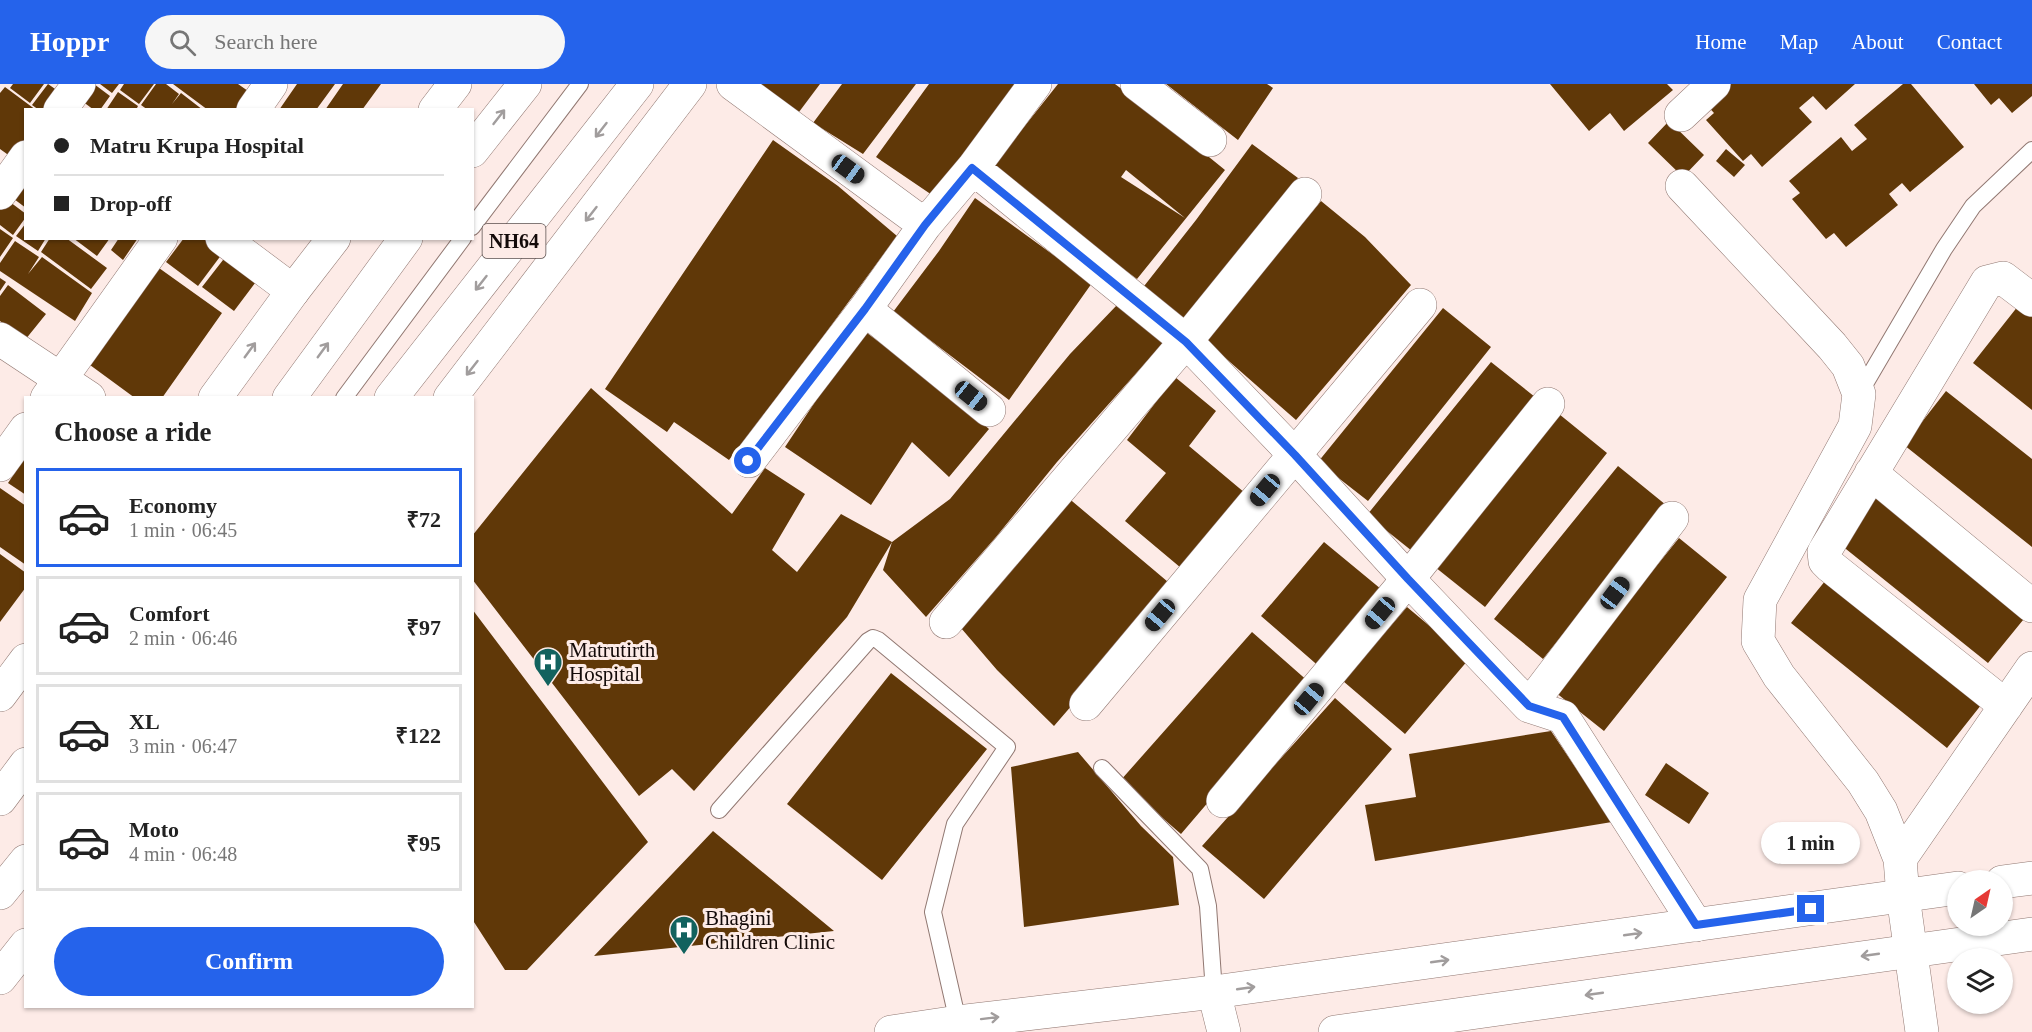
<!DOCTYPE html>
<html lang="en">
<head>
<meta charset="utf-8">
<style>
	body { margin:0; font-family:Georgia,serif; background:#f6f6f6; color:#222; height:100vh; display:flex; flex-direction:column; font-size:22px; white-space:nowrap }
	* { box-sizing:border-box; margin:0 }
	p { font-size:20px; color:#767676 }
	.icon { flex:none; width:33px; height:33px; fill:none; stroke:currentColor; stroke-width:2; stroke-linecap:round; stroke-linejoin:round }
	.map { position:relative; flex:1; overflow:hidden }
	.panel { position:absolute; left:24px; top:312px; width:450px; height:612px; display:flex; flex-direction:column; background:#fff; border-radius:0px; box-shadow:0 2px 4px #0004 }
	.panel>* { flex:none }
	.guide { position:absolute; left:24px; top:24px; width:450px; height:132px; border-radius:0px; box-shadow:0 2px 4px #0004; display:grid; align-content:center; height:132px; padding:0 30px; background:#fff }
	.needle { width:39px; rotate:34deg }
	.fabs { position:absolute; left:1947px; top:786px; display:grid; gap:12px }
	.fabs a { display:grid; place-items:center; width:66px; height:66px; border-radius:50%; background:#fff; box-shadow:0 2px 4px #0004; font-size:30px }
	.end { position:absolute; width:27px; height:27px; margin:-14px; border:8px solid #2563eb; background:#fff; box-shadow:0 0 0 3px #fff }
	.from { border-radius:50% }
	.bubble { position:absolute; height:42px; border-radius:21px; background:#fff; box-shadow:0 2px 4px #0004; font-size:20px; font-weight:800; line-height:42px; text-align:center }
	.car { position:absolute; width:18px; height:36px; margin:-18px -9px; border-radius:8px; box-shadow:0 0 4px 2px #0007; background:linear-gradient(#222 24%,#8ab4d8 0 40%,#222 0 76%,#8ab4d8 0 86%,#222 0) }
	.guide b { display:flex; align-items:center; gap:21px; height:57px; font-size:22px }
	.guide b+b { border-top:2px solid #e0e0e0 }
	.guide i { width:15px; height:15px; background:#222 }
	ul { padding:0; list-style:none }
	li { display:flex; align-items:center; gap:18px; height:99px; margin:0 12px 9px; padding:0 18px; border:3px solid #e0e0e0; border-radius:0px }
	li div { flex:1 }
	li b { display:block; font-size:22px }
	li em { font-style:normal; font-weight:800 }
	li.selected { border-color:#2563eb }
	li>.icon { width:54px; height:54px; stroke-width:1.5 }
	h2 { padding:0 30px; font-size:27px; line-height:72px }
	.button { display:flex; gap:12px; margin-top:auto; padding:12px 30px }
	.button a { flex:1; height:69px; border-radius:36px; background:#2563eb; color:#fff; font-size:24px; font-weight:800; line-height:69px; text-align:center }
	header { display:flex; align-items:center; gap:36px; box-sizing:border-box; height:84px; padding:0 30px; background:#2563eb; color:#fff }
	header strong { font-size:28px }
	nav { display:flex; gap:33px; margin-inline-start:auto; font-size:21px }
	.search { width:420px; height:54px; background:#f6f6f6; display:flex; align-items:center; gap:15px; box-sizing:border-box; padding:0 21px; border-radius:33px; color:#767676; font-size:22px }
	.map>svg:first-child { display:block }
	.building { fill:#603808; fill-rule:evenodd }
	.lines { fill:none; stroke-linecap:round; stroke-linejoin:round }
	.lane-casing { stroke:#917872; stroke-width:18 }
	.street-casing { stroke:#917872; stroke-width:34 }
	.secondary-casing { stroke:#917872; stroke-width:34 }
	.highway-casing { stroke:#917872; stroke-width:34 }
	.lane { stroke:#fff; stroke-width:16 }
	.street { stroke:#fff; stroke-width:33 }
	.secondary { stroke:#fff; stroke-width:33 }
	.highway { stroke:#fff; stroke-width:33 }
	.oneway { stroke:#a19d9d }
	.route { stroke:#2563eb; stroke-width:8 }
	.labels { text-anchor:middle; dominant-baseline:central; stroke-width:6; stroke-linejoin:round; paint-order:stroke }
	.shield { fill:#fdebe7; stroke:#594e4c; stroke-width:1.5 }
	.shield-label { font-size:20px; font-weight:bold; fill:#130a09 }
	.poi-label { font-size:21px; fill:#130a09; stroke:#fdebe7; text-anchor:start }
</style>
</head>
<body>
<header>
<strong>Hoppr</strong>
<div class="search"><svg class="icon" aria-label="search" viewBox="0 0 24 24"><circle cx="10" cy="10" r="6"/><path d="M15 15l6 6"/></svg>Search here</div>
<nav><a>Home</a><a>Map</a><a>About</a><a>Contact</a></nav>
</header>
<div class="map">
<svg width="2032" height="948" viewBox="0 0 2032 948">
	<rect width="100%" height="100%" fill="#fdebe7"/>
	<!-- building -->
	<path class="building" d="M13,0H44L30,19L10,4Z
		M48,0L58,7L45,26H39L32,21Z
		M94,0L110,12L100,26H94L78,14Z
		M100,0H119L112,9Z
		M124,0H154L139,20L120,6Z
		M156,0H166L179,10L172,20L181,9L203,26H148L141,21Z
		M173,0H238L248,7L235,26H208Z
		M297,0H335L316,26H279Z
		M343,0H381L362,26H325Z
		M750,0H820L796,32Z
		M842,0H916L863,70L813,39Z
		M929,0H1016L932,111L876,73Z
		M1058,0H1115L1167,39L1225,86L1137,195L1084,156L993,82ZM1126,86L1185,134L1121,93Z
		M1166,0H1267L1273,4L1238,56Z
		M1550,0H1667L1673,6L1624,47L1610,29L1589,47Z
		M1722,0H1855L1826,26L1813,12L1799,24L1812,38L1762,83L1751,70L1743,77L1706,36L1714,29L1703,17Z
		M1903,0H1911L1964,63L1910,108L1902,99L1889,110L1898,121L1846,163L1834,149L1826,155L1792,115L1800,109L1789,97L1841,53L1852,67L1867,55L1854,41Z
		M1974,0H2032V12L2012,29L1999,14L1991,21Z
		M5,3L36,26H26V60L14,75L0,65V9Z
		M118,8L138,22L136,26H106Z
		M1669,37L1704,71L1683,93L1648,59Z
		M773,56L838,102L897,152L822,254L729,376L674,338L667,348L605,305Z
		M1252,60L1298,94L1238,171L1180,238L1141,206L1196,136Z
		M1726,65L1745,81L1734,93L1716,77Z
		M26,91V124L10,112Z
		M975,114L1092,199L1009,316L893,228L939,167Z
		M6,115L26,130V133L13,151L0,141V125Z
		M1321,117L1365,153L1411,201L1296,336L1206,257Z
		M26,139V154H46L38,167L16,152Z
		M0,145L13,154L0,173Z
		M50,154H66L107,184L91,205L41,168Z
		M73,154H110L97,172Z
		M119,154H138L123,176L111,166Z
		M184,154H210L225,166L198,202L166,178Z
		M15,157L39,173L28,190L42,173L92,209L75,237L0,187V179Z
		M230,167L261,191L234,227L202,203Z
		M159,184L222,229L162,314H135L90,281Z
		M0,194L6,198L0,207Z
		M8,201L46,230L25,256L0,237V212Z
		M2022,217L2032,225V326L1973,279Z
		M1117,221L1164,258L1057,378L996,453L926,533L883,486L892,458L847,533L694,707L672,685L639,712L472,495V452L591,304L732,430L765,384L805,410L772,466L797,488L841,430L892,458L950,415L1070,270Z
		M1443,224L1491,263L1368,417L1318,378Z
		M867,249L941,304L989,345L949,393L912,358L871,421L785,363L827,300Z
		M1491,278L1540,317L1417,471L1367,431Z
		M1175,293L1216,327L1189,362L1251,414L1187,489L1125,437L1166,389L1127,356Z
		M1946,307L2032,375V463L1904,361Z
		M1559,330L1607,369L1485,523L1435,483Z
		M26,372V411L8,399Z
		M1618,382L1666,421L1543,575L1494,535Z
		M1880,402L2032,525L1988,579L1836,457Z
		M0,404L26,422V481L0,463Z
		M1066,412L1174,503L1054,642L997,586L961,544Z
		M1679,454L1727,493L1604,647L1555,608Z
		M1324,458L1387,510L1322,585L1261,532Z
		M0,470L26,489V503L0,538Z
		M1834,486L1989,611L1947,664L1791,539Z
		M1407,523L1469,575L1405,650L1343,597Z
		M472,525L648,758L527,886H505L472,835Z
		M1252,548L1310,599L1181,750L1120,697Z
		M891,589L987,665L882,796L787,720Z
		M1335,614L1392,665L1264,815L1202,762Z
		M1551,647L1612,738L1375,777L1365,721L1416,713L1409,670Z
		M1078,668L1141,742L1173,773L1179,821L1024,843L1011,683Z
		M1666,679L1709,709L1689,740L1645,711Z
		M713,747L834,847L594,872Z"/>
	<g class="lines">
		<!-- lane casing -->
		<g class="lane-casing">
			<path id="lane" d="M472,143L580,0
				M1859,310L1944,165L1973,122L2032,66
				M344,314L463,154
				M1102,684L1200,785L1208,822L1214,908
				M719,726L868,557L873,554L878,556L1007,663L955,740L933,828L958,938"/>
		</g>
		<!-- street casing -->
		<g class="street-casing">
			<path id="street" d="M733,0L925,141
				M1137,0L1210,56
				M60,26L79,0
				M253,26L271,0
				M1681,31L1714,0
				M973,84L1186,257L1295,371L1408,495L1529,622L1563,633L1696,841
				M1682,102L1832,262L1848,282L1859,310L1855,342L1760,516L1758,557L1779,592L1863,698L1881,727L1900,775L1903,812L1922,948
				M0,109L26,73
				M222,154L293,207
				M865,225L989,326
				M0,255L89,314
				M47,314L161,154
				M749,377L865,225L925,141L973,84L1035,0
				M0,381L26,345
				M1871,389L2032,522
				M946,538L1186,257L1305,110
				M1086,620L1420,221
				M1529,622L1672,434
				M2006,622L1830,482L1825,477L1824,468L1987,198L2003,194L2032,216
				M1223,717L1408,495L1548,320
				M1900,775L2032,584
				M1214,908L1224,948"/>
		</g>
		<!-- secondary casing -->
		<g class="secondary-casing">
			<path id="secondary" d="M435,26L455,0
				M215,314L293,207L334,154
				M450,314L690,0
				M0,611L26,576
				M2002,798L2032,794
				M0,894L26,861
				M891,948L958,938L1214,908L1958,804
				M1335,948L2032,850"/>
		</g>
		<!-- highway casing -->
		<g class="highway-casing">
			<path id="highway" d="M472,67L525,0
				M289,314L406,154
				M391,314L637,0
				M0,715L26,680
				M0,809L26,777"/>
		</g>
		<!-- lane -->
		<use href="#lane" class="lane"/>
		<!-- street -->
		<use href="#street" class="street"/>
		<!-- secondary -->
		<use href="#secondary" class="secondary"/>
		<!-- highway -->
		<use href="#highway" class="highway"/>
	</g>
	<!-- one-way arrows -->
	<defs><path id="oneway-shaft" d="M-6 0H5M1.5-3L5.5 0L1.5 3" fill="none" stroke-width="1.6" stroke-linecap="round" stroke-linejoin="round" transform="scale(1.5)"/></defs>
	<g class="oneway">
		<use href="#oneway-shaft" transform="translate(499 33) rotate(-52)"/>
		<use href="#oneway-shaft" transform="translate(601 46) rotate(128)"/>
		<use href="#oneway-shaft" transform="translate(591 130) rotate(128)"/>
		<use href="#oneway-shaft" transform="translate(481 199) rotate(128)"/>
		<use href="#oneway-shaft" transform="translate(250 266) rotate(-54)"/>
		<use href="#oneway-shaft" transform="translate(323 266) rotate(-54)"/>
		<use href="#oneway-shaft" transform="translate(472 284) rotate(128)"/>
		<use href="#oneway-shaft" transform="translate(1633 850) rotate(-8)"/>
		<use href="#oneway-shaft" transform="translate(1870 871) rotate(172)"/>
		<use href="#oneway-shaft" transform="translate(1440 877) rotate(-8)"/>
		<use href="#oneway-shaft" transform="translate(1246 904) rotate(-8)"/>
		<use href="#oneway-shaft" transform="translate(1594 910) rotate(172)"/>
		<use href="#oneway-shaft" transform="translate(990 934) rotate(-7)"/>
	</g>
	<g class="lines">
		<!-- route -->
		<path class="route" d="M748,377L865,225L925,141L972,84L1186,258L1295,371L1408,495L1529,622L1563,633L1696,841L1811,825"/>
	</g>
	<!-- icons -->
	<defs>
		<g id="hospital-pin" transform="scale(1.5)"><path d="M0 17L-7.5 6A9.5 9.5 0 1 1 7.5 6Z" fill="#12625e" stroke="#fdebe7"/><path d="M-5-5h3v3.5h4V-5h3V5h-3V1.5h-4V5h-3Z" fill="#fff"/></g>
	</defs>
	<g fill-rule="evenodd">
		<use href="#hospital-pin" x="548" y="578"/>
		<use href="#hospital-pin" x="684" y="846"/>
	</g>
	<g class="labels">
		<!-- shield labels -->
		<rect class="shield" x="482.5" y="140" width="63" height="34" rx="4.5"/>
		<g class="shield-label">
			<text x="514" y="157">NH64</text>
		</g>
		<!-- poi labels -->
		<g class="poi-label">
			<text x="569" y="566">Matrutirth<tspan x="569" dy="24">Hospital</tspan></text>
			<text x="705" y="834">Bhagini<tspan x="705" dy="24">Children Clinic</tspan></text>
		</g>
	</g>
</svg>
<div class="fabs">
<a><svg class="needle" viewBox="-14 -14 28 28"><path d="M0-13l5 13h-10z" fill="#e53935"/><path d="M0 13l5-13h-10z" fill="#767676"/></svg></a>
<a><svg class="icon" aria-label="layers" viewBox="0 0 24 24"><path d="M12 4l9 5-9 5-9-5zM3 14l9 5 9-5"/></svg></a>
</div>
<i class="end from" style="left:748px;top:377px"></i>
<i class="end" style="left:1811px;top:825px"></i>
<div class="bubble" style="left:1761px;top:738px;width:99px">1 min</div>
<i class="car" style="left:848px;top:85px;rotate:126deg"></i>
<i class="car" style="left:971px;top:312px;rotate:129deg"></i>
<i class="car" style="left:1265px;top:406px;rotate:220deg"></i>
<i class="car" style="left:1615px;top:509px;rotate:37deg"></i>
<i class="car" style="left:1380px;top:529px;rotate:220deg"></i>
<i class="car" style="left:1160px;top:531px;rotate:220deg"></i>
<i class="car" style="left:1309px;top:615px;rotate:40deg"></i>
<div class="guide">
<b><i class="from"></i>Matru Krupa Hospital</b>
<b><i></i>Drop-off</b>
</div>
<section class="panel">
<h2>Choose a ride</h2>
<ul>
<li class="selected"><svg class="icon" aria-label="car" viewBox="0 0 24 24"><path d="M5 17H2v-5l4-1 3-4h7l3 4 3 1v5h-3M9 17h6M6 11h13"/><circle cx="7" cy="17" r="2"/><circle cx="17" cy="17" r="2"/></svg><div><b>Economy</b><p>1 min · 06:45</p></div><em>₹72</em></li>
<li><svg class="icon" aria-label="car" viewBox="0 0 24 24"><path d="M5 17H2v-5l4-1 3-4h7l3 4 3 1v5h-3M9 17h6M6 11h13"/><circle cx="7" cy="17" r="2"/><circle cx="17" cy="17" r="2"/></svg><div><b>Comfort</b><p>2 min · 06:46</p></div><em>₹97</em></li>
<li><svg class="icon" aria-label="car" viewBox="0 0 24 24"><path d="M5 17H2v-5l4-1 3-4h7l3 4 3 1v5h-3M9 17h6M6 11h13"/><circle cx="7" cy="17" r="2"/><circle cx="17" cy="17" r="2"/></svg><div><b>XL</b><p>3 min · 06:47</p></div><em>₹122</em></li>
<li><svg class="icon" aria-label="car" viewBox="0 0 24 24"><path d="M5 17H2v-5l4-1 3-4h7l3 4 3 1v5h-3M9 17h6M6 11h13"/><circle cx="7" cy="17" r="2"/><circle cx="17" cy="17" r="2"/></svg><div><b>Moto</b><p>4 min · 06:48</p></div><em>₹95</em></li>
</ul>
<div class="button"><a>Confirm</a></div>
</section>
</div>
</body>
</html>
